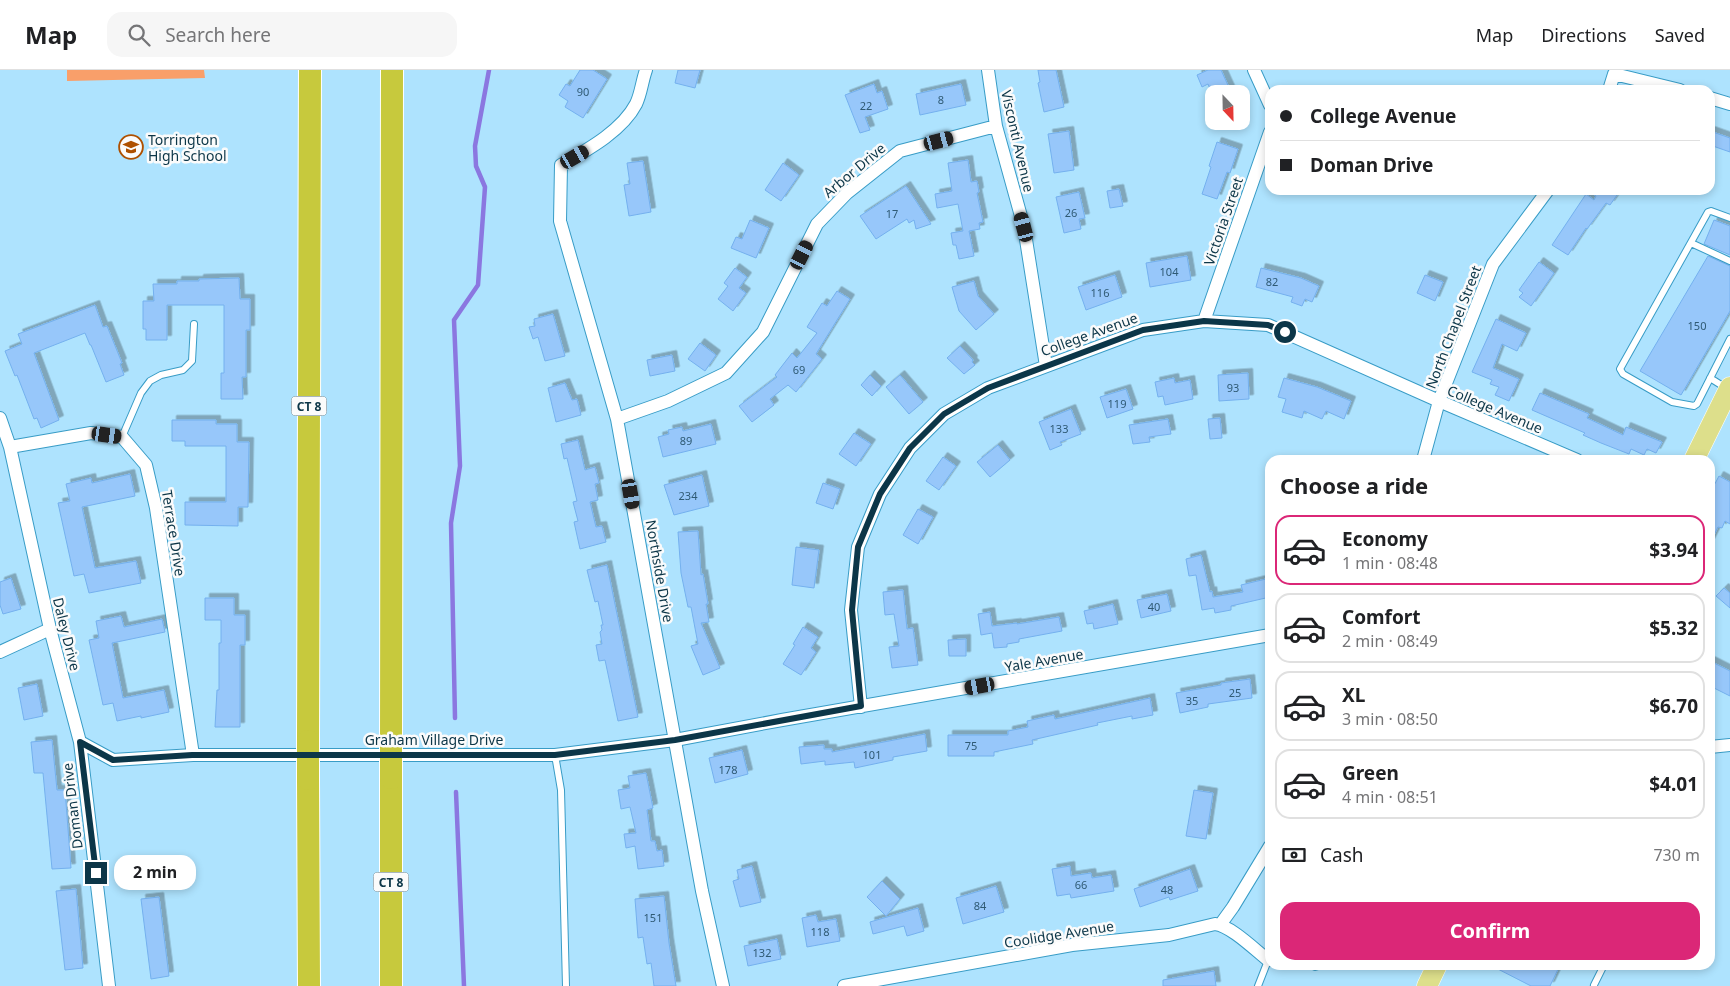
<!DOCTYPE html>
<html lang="en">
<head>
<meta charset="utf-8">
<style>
	body { margin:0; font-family:"Noto Sans",sans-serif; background:#f6f6f6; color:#202124; height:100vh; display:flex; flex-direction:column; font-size:19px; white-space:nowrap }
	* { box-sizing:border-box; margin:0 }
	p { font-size:16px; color:#757577 }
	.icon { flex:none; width:28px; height:28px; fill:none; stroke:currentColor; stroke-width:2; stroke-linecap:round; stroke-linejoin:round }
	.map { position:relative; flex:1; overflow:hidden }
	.panel { position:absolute; left:1265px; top:385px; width:450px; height:515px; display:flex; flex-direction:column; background:#fff; border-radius:15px; box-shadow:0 2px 8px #0003 }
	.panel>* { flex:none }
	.guide { position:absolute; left:1265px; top:15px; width:450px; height:110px; border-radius:15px; box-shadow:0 2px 8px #0003; display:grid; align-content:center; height:110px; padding:0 15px; background:#fff }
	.needle { width:32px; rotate:158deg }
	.controls { position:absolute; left:1205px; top:15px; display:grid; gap:10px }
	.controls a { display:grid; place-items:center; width:45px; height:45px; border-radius:10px; background:#fff; box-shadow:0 2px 8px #0003; font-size:25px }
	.end { position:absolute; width:22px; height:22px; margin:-11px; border:6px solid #0c3648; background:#fff; box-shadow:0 0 0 2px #fff }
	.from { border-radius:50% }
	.bubble { position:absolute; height:35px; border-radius:15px; background:#fff; box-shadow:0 2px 8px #0003; font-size:16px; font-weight:700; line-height:35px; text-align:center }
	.car { position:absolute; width:15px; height:30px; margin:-15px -8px; border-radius:6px; box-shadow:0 0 4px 1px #0007; background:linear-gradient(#222 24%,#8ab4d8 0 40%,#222 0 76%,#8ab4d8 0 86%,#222 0) }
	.guide b { display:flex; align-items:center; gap:18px; height:48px; font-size:19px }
	.guide b+b { border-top:1px solid #e0e0e0 }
	.guide i { width:12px; height:12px; background:#202124 }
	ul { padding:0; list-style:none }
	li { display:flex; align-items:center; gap:15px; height:70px; margin:0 10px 8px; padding:0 5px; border:2px solid #e0e0e0; border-radius:15px }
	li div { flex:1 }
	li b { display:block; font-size:19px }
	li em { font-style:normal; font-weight:700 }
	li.on { border-color:#db2777 }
	li>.icon { width:45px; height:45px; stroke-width:1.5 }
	h2 { padding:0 15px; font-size:22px; line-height:60px }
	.pay { display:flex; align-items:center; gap:12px; height:55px; padding:0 15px; font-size:19px }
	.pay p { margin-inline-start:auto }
	.action { display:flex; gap:10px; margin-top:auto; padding:10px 15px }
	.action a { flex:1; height:58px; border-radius:15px; background:#db2777; color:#fff; font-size:20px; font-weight:700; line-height:58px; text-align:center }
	header { display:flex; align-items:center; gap:30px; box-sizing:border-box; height:70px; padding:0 25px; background:#fff; border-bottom:1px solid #e0e0e0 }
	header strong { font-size:24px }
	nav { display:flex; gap:28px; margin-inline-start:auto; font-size:18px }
	.search { width:350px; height:45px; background:#f6f6f6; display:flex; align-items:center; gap:12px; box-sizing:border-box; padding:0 18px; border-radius:15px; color:#757577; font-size:19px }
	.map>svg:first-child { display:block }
	.green { fill:#f99f6a }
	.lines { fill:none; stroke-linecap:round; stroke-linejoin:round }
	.stream { stroke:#8b77e0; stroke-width:4.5 }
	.building { fill:#97c7fa; stroke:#74b0ee; filter:url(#shadow) }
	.service-casing { stroke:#389cc6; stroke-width:8 }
	.minor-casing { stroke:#389cc6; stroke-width:14 }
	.primary-casing { stroke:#fff; stroke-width:21 }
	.motorway-casing { stroke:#fff; stroke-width:24 }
	.service { stroke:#fff; stroke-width:6 }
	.minor { stroke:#fff; stroke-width:12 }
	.primary { stroke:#dddf8b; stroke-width:20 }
	.motorway { stroke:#c7c93d; stroke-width:22 }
	.motorway-bridge-casing { stroke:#fff; stroke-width:24; stroke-linecap:butt }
	.motorway-bridge { stroke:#c7c93d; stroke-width:22 }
	.route { stroke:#0c3648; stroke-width:6 }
	.labels { text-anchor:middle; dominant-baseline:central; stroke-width:5; stroke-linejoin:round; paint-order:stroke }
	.number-label { font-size:11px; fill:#2f5a74 }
	.shield { fill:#fbfbfb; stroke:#54717e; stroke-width:1 }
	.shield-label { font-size:12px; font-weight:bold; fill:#0c3648 }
	.poi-label { font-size:14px; fill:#0c3648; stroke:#fbfbfb; text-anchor:start }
	.street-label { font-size:14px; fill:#0c3648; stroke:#fbfbfb }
</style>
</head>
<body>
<header>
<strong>Map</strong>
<div class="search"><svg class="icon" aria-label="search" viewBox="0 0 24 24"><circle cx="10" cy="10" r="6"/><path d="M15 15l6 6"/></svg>Search here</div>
<nav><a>Map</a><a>Directions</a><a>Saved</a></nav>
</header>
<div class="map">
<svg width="1730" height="916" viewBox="0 0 1730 916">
	<defs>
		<filter id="shadow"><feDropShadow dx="4.5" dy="-4.5" stdDeviation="0" flood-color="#0004"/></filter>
	</defs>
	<rect width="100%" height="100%" fill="#aee3fe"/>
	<!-- green -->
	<path class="green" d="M67,0H204L205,8L67,11Z"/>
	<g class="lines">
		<!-- stream -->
		<path class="stream" d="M455,648L451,453L460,396L454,250L478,215L485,117L476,96L475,76L489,0
			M456,722L464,916"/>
	</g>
	<!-- building -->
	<path class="building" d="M580,0H593L607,9L583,48L565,37L568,31L559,25L566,14L570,16Z
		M678,0H700L695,18L675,13Z
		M1038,0H1056L1064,37L1044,42L1038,13L1040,12Z
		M1208,0H1221L1232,24H1212L1208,14L1202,17L1197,5Z
		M874,14L877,23L882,21L888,39L865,47L870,60L860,63L845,25Z
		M961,14L966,35L920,45L916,24Z
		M1069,61L1074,100L1054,103L1048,64Z
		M1710,61L1730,68V82L1710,75Z
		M1217,72L1238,79L1230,103L1227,102L1217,129L1202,124L1211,97L1209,96Z
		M968,90L971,112L977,111L979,122L977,123L983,152L979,153L980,159L969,161L974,186L959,189L956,175H953L951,163L963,161L958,134L937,138L935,124L952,121L948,93Z
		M643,91L651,142L629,146L624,115L630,114L627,93Z
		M783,93L799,105L781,131L765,120Z
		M906,116L931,154L916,159L914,150L909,153L907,149L876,169L860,146Z
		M1119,119L1123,136L1110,138L1107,121Z
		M1586,120H1615L1613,123L1617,125L1610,135L1606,133L1587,159L1586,158L1568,185L1552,175L1586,124L1594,130L1596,126Z
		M1079,122L1085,148L1079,149L1081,159L1064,163L1056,127Z
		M750,150L769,158L756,188L731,178L736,167L742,169Z
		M1714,150L1730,156V185L1704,174Z
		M1187,186L1191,210L1150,217L1146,193Z
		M1708,186L1730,196V241L1681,325L1640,301Z
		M1539,192L1554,203L1531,236L1519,227L1523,223L1519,220Z
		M735,198L747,207L739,218L746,223L733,241L718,229L728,216L724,213Z
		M1261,198L1301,208L1319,216L1312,232L1305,229L1302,236L1291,232L1293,227L1256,217Z
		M1115,205L1122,227L1086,240L1078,217Z
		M1425,205L1443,212L1435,231L1417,223Z
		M239,208L240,229H250V260H246V307H242L243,329H221V303H224V235H167V270H146V259H143V231H154L153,214H177V211H199V209Z
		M974,211L978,226L994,244L976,260L959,241L952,217Z
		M837,221L850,229L816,284L822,289L796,322L788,315L770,329L774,335L752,352L739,336L777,307L775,305L792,283L797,288L817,263L807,257L822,233L827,236Z
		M95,235L103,257L107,256L122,293L120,294L124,305L106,312L91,275H90L85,263L34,283L59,350L41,358L37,348L34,349L17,305L15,306L5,281L22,274L18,264Z
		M553,244L565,286L545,291L538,267L533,269L529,257L535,256L534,249Z
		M1496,249L1526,263L1517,281L1502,274L1493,298L1519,309L1509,331L1495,325L1499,317L1490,314L1492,310L1472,302Z
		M700,273L716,285L705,301L688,289Z
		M960,276L973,290L972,292L975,295L964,304L947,288Z
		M672,285L675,301L650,306L647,290Z
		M1248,303L1249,329L1219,331L1218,305Z
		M870,305L881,316L872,326L861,315Z
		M900,305L923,332L909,344L886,317Z
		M1174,308L1175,313L1190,310L1193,329L1165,335L1163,326L1158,327L1155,312Z
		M1284,308L1317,317L1351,331L1344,349L1326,341L1322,349L1304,341L1302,348L1282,342L1286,329L1278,327Z
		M565,313L572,330L577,329L581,345L556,352L548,318Z
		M1126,319L1133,339L1107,348L1100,327Z
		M1540,323L1589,344L1587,348L1623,365L1626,357L1662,372L1656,383L1647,379L1644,385L1631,379L1629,384L1601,373L1583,365L1585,363L1532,340Z
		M1071,339L1081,364L1060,372L1062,375L1050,380L1039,352Z
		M1220,348L1222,368L1210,369L1208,349Z
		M1168,349L1171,364L1149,367L1150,372L1133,374L1129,355Z
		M172,350H216V354H237V372H249L248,437H238V456L185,455V432H226V376H185V371H172Z
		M711,354L716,374L663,387L658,367L669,364L668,360L682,357L683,361Z
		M854,363L871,374L856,396L839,384Z
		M578,370L585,400L595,397L599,413L595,414L598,430L590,432L596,457L602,456L606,472L580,479L574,452L578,451L573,432L577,431L567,388L564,389L561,374Z
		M998,375L1010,390L990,407L977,392Z
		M943,387L956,396L939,420L926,411Z
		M130,404L135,426L82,437L95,498L136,491L141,513L89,523L84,504L74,506L58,433L70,431L66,414L91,408L92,413Z
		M702,405L709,436L674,445L664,415Z
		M1719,406L1730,412V454L1725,451L1722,458L1718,457L1710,473V423Z
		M823,413L840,419L833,439L816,433Z
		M918,439L933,447L918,474L903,465Z
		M698,461L701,505L703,504L708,534H706L709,552L701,553L720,598L703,605L691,576L698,574L691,537H688L681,503L678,462Z
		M796,477L819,480L814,518L792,515Z
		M1201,485L1210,522L1212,521L1213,527L1243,522L1241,515L1270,508V527L1231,536V540L1215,543L1214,538L1202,540L1196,505L1189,506L1186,489Z
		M607,495L638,647L618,651L605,590L599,591L596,575L602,574L600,562L602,560L601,555H603L598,531L595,532L587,500Z
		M11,508L21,539L3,544L0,535V512Z
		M1724,518L1730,523V538L1716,526Z
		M903,520L907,559L913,558L918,595L892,598L889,577L899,576L894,544L885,545L883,522Z
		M1167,524L1171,541L1141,548L1137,530Z
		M205,528H234V545H245V575H240V657H215L217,620H219V573H221V550H205Z
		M1113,534L1118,554L1094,559L1093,553L1087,554L1084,541Z
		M990,542L992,556L1017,553V554L1059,547L1062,561L1019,569V572L1007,574V577L994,578L992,563L981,565L978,544Z
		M121,546L124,557L162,549L165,562L112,573L123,628L164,620L169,642L141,648V646L117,651L113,633L103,635L89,570L99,568L96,551Z
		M803,557L818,567L811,578L816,582L801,605L783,594L795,575L793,574Z
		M966,569V586H949L948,570Z
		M1710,591L1730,601V626L1710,616Z
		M1250,609L1252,628L1208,634V637L1180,643L1176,623L1221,615V613Z
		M37,614L43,646L24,650L18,618Z
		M1150,628L1153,645L1132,649V646L1097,653L1098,655L1032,670L1033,674L994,682V686H948V665H1008V661L1028,657L1027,651L1054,645L1055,649Z
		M925,664L927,681L893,687V690L855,698L854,692L825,695V691L801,694L799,677L824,675V679H832V682Z
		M52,670L57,720H65L71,798L52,799L43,703H34L31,672Z
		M742,680L748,704L715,713L709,688Z
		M646,703L653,738L647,740L651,771H655L657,781L662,780L664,796L638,799L635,776L626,778L624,764L636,763L630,737L621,739L618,720L630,718L628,706Z
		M1194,720L1213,723L1206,769L1186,766Z
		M752,796L761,832L740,837L733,811L739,809L737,800Z
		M1070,796L1071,806L1091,803L1092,808L1111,805L1114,821L1071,828L1070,824L1057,826L1052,799Z
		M1190,799L1198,821L1170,830L1169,827L1140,837L1134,819Z
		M882,811L900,829L886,846L867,827Z
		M996,816L1004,842L963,854L956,828Z
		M76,819L83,898L65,900L56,821Z
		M664,826L669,873L676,916H654L651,893L647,894L643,867L638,868L635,829Z
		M159,827L169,906L151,909L141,829Z
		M918,838L924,861L907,866L904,856L873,864L870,852Z
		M816,845L818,852L836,849L840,871L807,877L802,848Z
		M777,869L781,889L748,896L744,876Z
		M1490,895H1560L1550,916H1531Z
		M1214,901L1216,916H1163V910Z"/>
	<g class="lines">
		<!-- service casing -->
		<g class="service-casing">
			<path id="service" d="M1730,148L1711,141L1708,142L1620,299L1623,304L1672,332L1694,336L1697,334L1730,269
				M1691,173L1730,191
				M1710,308L1726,318
				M122,367L141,323L150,311L161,305L183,300L192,291L194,254
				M555,685L561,720L566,916
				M1311,895L1315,897L1322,895
				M1594,915L1604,895
				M1258,916L1269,888"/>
		</g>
		<!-- minor casing -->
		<g class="minor-casing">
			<path id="minor" d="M646,0C642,11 641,24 636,34C622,61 587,80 561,95L560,151L617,349L702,821L723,916
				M988,0L996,56L1024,157L1046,296
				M1254,0L1270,35
				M1614,4L1680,20
				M1609,20L1614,4
				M1710,28L1730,34
				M1204,251L1270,62
				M0,348L10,377L50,559L80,672L113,690L193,685H555L675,670L782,650L1270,565
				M617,349L668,331L726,303L763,262L817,154L847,123L900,81L996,56
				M10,377L91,363L122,367L146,395L156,438L193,685
				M1423,390L1439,331L1493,194L1548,120
				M0,582L50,559
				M861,637L851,540L858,477L880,424L910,378L944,344L988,318L1143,260L1204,251L1268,255L1439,331L1577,390
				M80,672L109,916
				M1710,677L1730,675
				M1220,855L1233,837L1270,776
				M844,916L1072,875L1169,865L1215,854C1231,856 1254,879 1268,890"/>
		</g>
		<!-- primary casing -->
		<g class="primary-casing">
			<path id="primary" d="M1694,390L1730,317
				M1427,916L1437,895"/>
		</g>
		<!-- motorway casing -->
		<g class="motorway-casing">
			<path id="motorway" d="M308,671L310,0
				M391,671L392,0
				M391,708V916
				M308,709L309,916"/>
		</g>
		<!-- service -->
		<use href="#service" class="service"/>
		<!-- minor -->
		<use href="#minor" class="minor"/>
		<!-- primary -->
		<use href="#primary" class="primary"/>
		<!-- motorway -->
		<use href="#motorway" class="motorway"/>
		<!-- motorway-bridge casing -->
		<g class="motorway-bridge-casing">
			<path id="motorway-bridge" d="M308,671V709
				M391,708V671"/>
		</g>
		<!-- motorway-bridge -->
		<use href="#motorway-bridge" class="motorway-bridge"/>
	</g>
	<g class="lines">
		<!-- route -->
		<path class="route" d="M96,803L80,672L113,690L192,685H555L675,670L861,636L852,540L858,477L880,424L910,378L944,344L988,318L1143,260L1204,251L1268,255L1285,262"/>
	</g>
	<!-- icons -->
	<defs>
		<g id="school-ring" transform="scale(1.25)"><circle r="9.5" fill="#fbfbfb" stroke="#ae5000" stroke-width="1.5"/><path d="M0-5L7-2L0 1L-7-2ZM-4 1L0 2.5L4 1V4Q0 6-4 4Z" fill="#ae5000"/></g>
	</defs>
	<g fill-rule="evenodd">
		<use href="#school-ring" x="131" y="77"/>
	</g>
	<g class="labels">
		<!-- number labels -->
		<g class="number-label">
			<text x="583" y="21">90</text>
			<text x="941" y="29">8</text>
			<text x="866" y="35">22</text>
			<text x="1071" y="142">26</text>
			<text x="892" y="143">17</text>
			<text x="1169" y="201">104</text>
			<text x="1272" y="211">82</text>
			<text x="1100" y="222">116</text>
			<text x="1697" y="255">150</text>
			<text x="799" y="299">69</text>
			<text x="1233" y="317">93</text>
			<text x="1117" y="333">119</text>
			<text x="1059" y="358">133</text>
			<text x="686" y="370">89</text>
			<text x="688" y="425">234</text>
			<text x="1154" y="536">40</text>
			<text x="1235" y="622">25</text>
			<text x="1192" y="630">35</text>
			<text x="971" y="675">75</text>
			<text x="872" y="684">101</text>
			<text x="728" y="699">178</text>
			<text x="1081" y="814">66</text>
			<text x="1167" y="819">48</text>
			<text x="980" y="835">84</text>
			<text x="653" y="847">151</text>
			<text x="820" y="861">118</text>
			<text x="762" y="882">132</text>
		</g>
		<!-- shield labels -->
		<g class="shield">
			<rect x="291.5" y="326.5" width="35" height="19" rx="4"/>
			<rect x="373.5" y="802.5" width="35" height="19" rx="4"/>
		</g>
		<g class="shield-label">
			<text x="309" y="336">CT 8</text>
			<text x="391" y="812">CT 8</text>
		</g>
		<!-- poi labels -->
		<g class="poi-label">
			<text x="148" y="69">Torrington<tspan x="148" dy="16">High School</tspan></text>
		</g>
		<!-- street labels -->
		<g class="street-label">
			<text transform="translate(1018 71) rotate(77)">Visconti Avenue</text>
			<text transform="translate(854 100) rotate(-40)">Arbor Drive</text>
			<text transform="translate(1223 151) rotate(-71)">Victoria Street</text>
			<text transform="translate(1453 257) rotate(-69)">North Chapel Street</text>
			<text transform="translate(1089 264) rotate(-20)">College Avenue</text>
			<text transform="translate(1495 339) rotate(23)">College Avenue</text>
			<text transform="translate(174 463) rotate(81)">Terrace Drive</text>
			<text transform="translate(660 501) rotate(80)">Northside Drive</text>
			<text transform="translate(67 564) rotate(76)">Daley Drive</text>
			<text transform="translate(1044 590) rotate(-10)">Yale Avenue</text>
			<text x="434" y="669">Graham Village Drive</text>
			<text transform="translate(72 736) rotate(-97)">Doman Drive</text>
			<text transform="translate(1059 864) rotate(-9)">Coolidge Avenue</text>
		</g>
	</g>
</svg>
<div class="controls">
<a><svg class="needle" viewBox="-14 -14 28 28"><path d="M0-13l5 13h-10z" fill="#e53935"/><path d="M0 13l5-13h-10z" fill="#757577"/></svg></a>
</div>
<i class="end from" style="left:1285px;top:262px"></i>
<i class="end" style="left:96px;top:803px"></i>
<div class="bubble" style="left:114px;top:785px;width:82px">2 min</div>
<i class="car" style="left:939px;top:71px;rotate:75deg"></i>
<i class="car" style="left:575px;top:87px;rotate:60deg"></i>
<i class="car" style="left:1024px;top:157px;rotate:345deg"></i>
<i class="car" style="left:802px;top:185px;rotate:27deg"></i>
<i class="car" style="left:107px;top:365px;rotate:98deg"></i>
<i class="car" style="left:631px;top:424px;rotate:170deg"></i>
<i class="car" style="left:980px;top:616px;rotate:260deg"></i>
<div class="guide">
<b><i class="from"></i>College Avenue</b>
<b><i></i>Doman Drive</b>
</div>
<section class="panel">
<h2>Choose a ride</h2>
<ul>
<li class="on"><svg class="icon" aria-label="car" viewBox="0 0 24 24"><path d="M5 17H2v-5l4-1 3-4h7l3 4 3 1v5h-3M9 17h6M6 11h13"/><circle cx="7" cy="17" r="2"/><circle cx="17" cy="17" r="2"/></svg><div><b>Economy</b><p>1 min · 08:48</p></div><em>$3.94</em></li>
<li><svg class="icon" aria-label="car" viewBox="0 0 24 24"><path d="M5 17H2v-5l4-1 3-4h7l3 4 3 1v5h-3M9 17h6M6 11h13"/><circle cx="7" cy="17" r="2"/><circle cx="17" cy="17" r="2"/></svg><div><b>Comfort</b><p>2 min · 08:49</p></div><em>$5.32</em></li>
<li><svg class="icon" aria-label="car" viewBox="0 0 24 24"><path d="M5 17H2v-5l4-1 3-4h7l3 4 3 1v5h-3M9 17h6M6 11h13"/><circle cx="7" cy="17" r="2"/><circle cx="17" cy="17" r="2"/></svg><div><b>XL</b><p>3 min · 08:50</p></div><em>$6.70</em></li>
<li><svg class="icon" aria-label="car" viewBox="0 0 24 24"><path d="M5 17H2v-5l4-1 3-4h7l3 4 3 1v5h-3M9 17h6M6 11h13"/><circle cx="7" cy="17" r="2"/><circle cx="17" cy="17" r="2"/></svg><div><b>Green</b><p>4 min · 08:51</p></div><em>$4.01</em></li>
</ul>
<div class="pay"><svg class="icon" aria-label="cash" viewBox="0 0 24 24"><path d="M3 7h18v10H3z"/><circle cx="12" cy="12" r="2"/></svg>Cash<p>730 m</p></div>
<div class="action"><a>Confirm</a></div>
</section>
</div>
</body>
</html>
